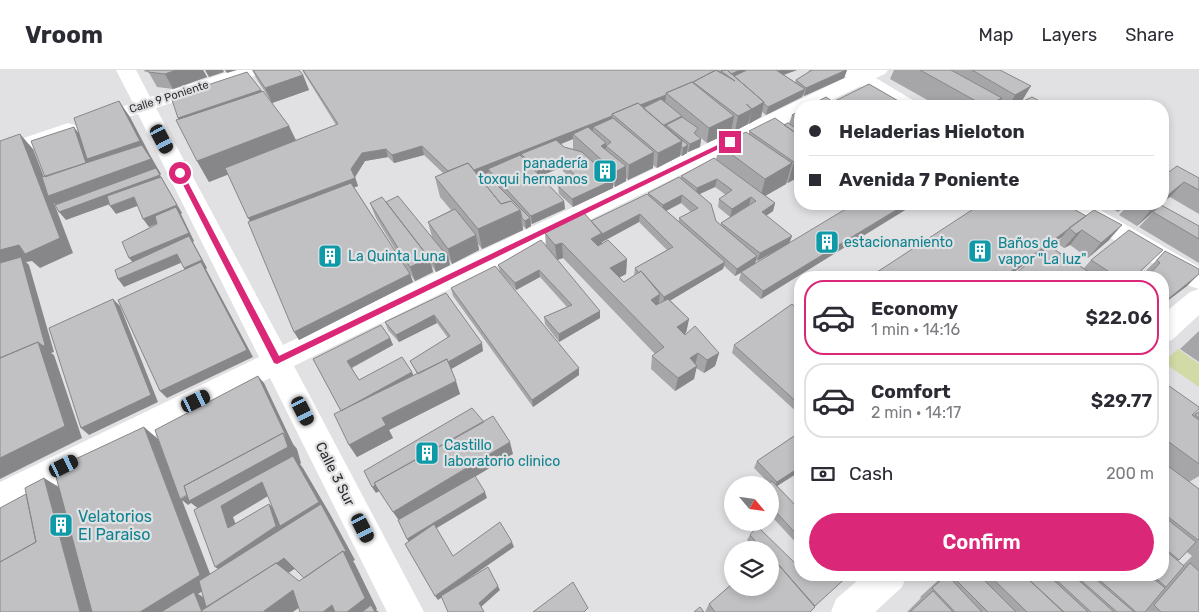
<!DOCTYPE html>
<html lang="en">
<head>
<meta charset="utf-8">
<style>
	body { margin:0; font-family:Rubik,sans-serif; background:#f2f2f3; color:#2b2b33; height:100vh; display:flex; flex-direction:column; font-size:19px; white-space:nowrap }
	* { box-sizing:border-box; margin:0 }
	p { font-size:16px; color:#7c7c81 }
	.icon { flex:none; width:28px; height:28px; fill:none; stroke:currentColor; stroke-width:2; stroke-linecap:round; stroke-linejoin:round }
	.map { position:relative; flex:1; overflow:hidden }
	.side { position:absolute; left:794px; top:201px; width:375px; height:310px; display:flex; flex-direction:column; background:#fff; border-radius:20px; box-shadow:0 2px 8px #0003 }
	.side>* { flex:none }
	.banner { position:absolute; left:794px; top:30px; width:375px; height:110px; border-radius:20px; box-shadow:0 2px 8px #0003; display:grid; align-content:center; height:110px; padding:0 15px; background:#fff }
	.needle { width:32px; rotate:119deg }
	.buttons { position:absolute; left:724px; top:406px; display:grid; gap:10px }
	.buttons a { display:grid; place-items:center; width:55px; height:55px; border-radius:50%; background:#fff; box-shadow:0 2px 8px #0003; font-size:25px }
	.end { position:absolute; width:22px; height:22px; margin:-11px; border:6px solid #db2777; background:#fff; box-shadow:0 0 0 2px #fff }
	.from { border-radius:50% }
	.car { position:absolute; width:15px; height:30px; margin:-15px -8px; border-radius:6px; box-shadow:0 0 4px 1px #0007; background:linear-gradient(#222 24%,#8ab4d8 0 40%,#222 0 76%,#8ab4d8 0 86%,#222 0) }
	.banner b { display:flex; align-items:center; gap:18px; height:48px; font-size:19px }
	.banner b+b { border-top:1px solid #e1e1e2 }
	.banner i { width:12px; height:12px; background:#2b2b33 }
	ul { padding:9px 0 0; list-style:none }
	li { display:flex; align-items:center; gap:15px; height:75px; margin:0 10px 8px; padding:0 5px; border:2px solid #e1e1e2; border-radius:20px }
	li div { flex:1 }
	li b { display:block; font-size:19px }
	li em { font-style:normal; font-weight:600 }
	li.active { border-color:#db2777 }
	li>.icon { width:45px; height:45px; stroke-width:1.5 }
	.pay { display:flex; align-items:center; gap:12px; height:55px; padding:0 15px; font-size:19px }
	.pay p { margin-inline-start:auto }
	.primary-button { display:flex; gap:10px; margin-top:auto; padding:10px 15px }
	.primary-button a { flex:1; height:58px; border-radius:30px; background:#db2777; color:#fff; font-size:20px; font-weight:600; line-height:58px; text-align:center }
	header { display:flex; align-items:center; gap:30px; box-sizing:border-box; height:70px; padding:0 25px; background:#fff; border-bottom:1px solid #e1e1e2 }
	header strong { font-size:24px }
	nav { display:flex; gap:28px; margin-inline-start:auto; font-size:18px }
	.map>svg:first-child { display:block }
	.green { fill:#d2daa6 }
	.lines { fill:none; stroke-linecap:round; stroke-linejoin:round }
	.street { fill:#fff; fill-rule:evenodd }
	.wall { fill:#a6a6a9; fill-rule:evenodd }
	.shaded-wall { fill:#878789 }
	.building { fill:#c1c1c4; stroke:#878789 }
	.route { fill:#db2777 }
	.labels { text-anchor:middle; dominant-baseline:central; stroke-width:4.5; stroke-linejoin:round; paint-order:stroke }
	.far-street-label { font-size:11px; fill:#2d2d2e; stroke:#e1e1e3 }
	.culture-label { font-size:14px; fill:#0d838f; stroke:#e1e1e3; text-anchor:start }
	.street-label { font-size:14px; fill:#2d2d2e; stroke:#e1e1e3 }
	.near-culture-label { font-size:16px; fill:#0d838f; stroke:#e1e1e3; text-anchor:start }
</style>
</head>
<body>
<header>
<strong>Vroom</strong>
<nav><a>Map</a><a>Layers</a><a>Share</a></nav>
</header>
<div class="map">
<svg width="1199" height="542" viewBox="0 0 1199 542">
	<rect width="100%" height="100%" fill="#e1e1e3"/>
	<!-- green -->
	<path class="green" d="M1178,279L1199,294V317L1163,292Z"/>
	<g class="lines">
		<!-- street -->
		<path class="street" d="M116,0H136L150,27L234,0H263L260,4L156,38L283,275L847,7L843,5L841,0H888L885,4L876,8L916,32L919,36H895L861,16L819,36H800V46L294,296L424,542H387L270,308L0,443V412L259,287L138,44L128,47L121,45L118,41L121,37L133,33Z
			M68,53L75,55L79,60L75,65L0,90V76Z
			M1060,134H1090L1199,197V219L1190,216L1064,140Z
			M1199,219V245L1172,270L1162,273V245L1190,222Z
			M864,505H907L902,517L875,542H831L836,529Z"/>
	</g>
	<!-- wall -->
	<path class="wall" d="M144,0H203L207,7L173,19L157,17L148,1L145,2Z
		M252,0H299L303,5L309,20L272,33L258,11Z
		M302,0H797L784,5L795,12L796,10L810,1L808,0H847L844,8L804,26L803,25L802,27L766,45L762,42L761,47L735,61L731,59V62L707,73L697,65L701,69L700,77L688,82L687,81V83L682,86L680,85V86L657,98L653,95V98L628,110L626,108V111L615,117L613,115V118L573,137L559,124L558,116L572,110L560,98L540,106L564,131L565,139L532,154L531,153V156L526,159L523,156V160L482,179L478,174L479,180L452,194L449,189L450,195L436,202L432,196L433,202L415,211L410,204L413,212L299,270L250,151L228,104L209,112L197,91L178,48L261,20L289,56L296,70L336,55ZM573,69V79L564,77L561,74ZM424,85L443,103L435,107L440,127L451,140L428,152L432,167L386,132L370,133L376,148L409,202L354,117L358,116L355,107L365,91L388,87L394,93Z
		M894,0H1000L1021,32L1049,36H938L890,9Z
		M869,14L907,36H809L833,32Z
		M800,41V106L788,113L787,112L786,114L765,126L775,133L773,141L766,146L792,166L789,173L761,229L739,210L741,203L735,206L724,196L723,199L670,230L689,249L686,263L684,264L719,283L715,296L704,303L696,298L694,309L675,321L651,299L652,286L655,284L563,188L557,190L600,248L559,272L545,254L544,247L567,237L540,207L516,220L500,202L498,195L546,176L545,163L591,151L648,125V123L680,108L681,106L716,90L719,75L749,64V61L789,54L792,45ZM715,117L726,125L719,129L718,137L730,147L721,153L720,155L716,151L700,124ZM681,133L691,142L679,148V151L666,141ZM639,152L667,180L635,198L634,206L624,212L619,207L626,204L627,189L602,173V172ZM781,178L755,194L756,190L757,191Z
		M1162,107L1199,108V144L1170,127Z
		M965,134H1065L1109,170L1088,188L1070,175L1064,178L1057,173L1062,167L1049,176L1084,198L1091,190L1148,194L1134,208H1010L1042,182Z
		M1103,134H1128L1118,142Z
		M1129,134H1162L1137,156L1119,145Z
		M1153,142L1199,156V193L1139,157Z
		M1165,181L1187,216L1162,235V208H1145L1143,204Z
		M451,218L579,305L533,337L453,226Z
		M446,223L483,281L451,299L460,324L389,360L393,368L357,387L349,375L341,341L313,289L390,268L393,275L352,298L359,310L412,302L413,306L417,304L410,291L448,268L437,253L399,272L388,260L385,252Z
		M800,242V345L732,283L734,275Z
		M1199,261V292L1180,279Z
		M1162,311L1192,345L1199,341V406L1189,412L1199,419V542H907L921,528L920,527L944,505H1162V394H1164L1162,393ZM1187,482L1192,486L1183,495L1178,491Z
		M800,362V402L777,416L800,440V477L774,449L769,413L754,398L757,391Z
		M748,452H768L760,459L815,536L810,542H705L709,534L770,480H756L747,470L750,465L755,459Z"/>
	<!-- shaded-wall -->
	<path class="shaded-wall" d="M176,0H203L207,7L173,19L165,4Z
		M205,0H223L224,2L209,7Z
		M225,0H237L227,3Z
		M740,0H758L733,10L731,4Z
		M779,0H797L777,7Z
		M847,0L844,8L804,26L806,18Z
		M303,5L309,20L272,33L265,18Z
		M1031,16L1019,36H1009L1015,25Z
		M805,19L802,27L766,45L768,37Z
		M261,20L265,28L183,56L178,48Z
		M666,25L665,33L613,45Z
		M1002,28L997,36H986Z
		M119,31L130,47L150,85L161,104L160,105L182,143L181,144L194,171L193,172L207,198L206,199L253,287L167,328L160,321L189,206L184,198L192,172L136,196L129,188L180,144L149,157L143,149L165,114L66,150L59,142L61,141L54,133L73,183L40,198L32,191L26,192L29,195L54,282L51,283L54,285L82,368L0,409V180L20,64L33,79L51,125L99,104L89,92L94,106L54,121L74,57L80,65Z
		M764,32L761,47L749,54L752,39Z
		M867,32L865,36H859Z
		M752,39L748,54L735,61L738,46Z
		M612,46V54L593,57V61L573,64V69L526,88L521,84L522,89L488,99L489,102L475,108L454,107Z
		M682,46L681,54L666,55L665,62L664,55Z
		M734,46L731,62L707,73L709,58Z
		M289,56L299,77L209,112L197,91Z
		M701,69L700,77L688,82L690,74Z
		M682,71L680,86L657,98L658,83Z
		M606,73V88L601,76Z
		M688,75L687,83L682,86L683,78Z
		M422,76L424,85L394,93L392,85Z
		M386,79L388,87L365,91L355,107L358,116L253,156L248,148L362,83Z
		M654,82L653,98L628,110L629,95Z
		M800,89V106L788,113L794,92Z
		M559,90L560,98L538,107L537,99Z
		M792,93L786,114L760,129L765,109Z
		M626,96V111L615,117V102Z
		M717,109L715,117L695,126L697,118Z
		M613,110V118L573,137L572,129Z
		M1184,112L1170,127L1162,133V130Z
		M682,125L681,133L662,143L663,135Z
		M134,127L140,135L116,144L110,136Z
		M751,127L749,135L730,147L732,139Z
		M564,131L565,139L532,154L531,146Z
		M775,133L773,141L760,150L762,142Z
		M906,134H915L761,229L763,221Z
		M1126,134H1128L1118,142Z
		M1158,134H1162L1137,156L1150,141Z
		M520,140L523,160L482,179L478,159Z
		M640,144L639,152L602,172V164Z
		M530,148L531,156L526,159L525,151Z
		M1122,155L1109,170L1088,188L1101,173Z
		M1069,159L1062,167L1006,208H1002Z
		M1082,160L1070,175L1064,178L1076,164Z
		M602,163V178L591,184V169Z
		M476,165L479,180L452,194L448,179Z
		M792,166L789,174L757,191L760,183Z
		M562,173L563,188L557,190L555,175Z
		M177,184L183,192L124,217L118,209Z
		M757,186L755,194L735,206L737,199Z
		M448,187L450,195L436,202L434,194Z
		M429,188L433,202L415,211L410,197Z
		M627,189L626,204L610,213V198Z
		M725,192L723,199L663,235L664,227Z
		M539,200L540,207L516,220L515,213Z
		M410,204L413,212L299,270L294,262Z
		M1199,204L1187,216L1162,235V234Z
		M660,224L658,238L651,230Z
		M113,229L120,236L158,332L89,365L81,358Z
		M600,241V248L559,272V264Z
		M434,245L437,253L399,272L396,265Z
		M689,249L686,263L675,270L677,257Z
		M390,268L393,275L351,298L347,291Z
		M482,273L483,281L423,315L420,308Z
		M698,283L695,296H697L694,309L675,321L678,308L690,288Z
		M719,283L715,296L704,303L707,290Z
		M579,298V305L533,337L532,330Z
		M412,302L415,309L341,341Z
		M258,306L264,313L293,374L297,379L301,393L300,394L303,398L330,444L355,490L353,491L355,494L377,539L376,540L379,542H375L374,541L373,542H347L365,528L349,494L316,517L305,508L344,482L343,481L344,482L346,481L326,444L291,466L285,461L287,466L229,506L215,497L276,456L269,434L280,444L283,454L319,432L298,395L264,414L273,423L233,447L241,468L228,458L221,438L208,446L191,433L188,435L182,430L214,514L198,524L209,530L211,537L284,488L296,498L229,542H202L195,525L169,542H140L200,505L144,357L158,369L181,429L286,371L283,363L287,368Z
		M456,311L460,324L389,360L393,368L357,387L349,375L382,348Z
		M486,359L376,423L372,417Z
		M510,372L513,384L400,452L393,442Z
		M800,397V401L774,418L777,412Z
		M44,408L62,419L97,542H80Z
		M485,422L487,428L410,474L407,469Z
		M777,443L774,449L770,451V448Z
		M764,452H768L757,461L760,456Z
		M512,472L514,477L438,530L435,526Z
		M498,516L500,520L481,537L479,533Z
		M293,520L308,531L293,542H264V541Z
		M332,535L342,542H323Z"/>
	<!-- building -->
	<path class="building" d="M147,0H176L165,4L148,2Z
		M253,0H299L303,5L265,18Z
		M303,0H722L721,1V3L716,0L693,12V13L692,12L666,23V25L640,35L638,33L612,44V46L474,100L468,93L448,101L422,76L392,85L386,79L362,83L351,99L355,108L248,148L225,98L338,54Z
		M716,0L735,11L721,1L727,0L764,32L752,39L746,34L752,39L738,46L693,12Z
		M727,0H740L731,4Z
		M747,0H776L805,19L768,37L764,34V32L734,6Z
		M812,0H846L806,18L796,10Z
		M920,0H951L1002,28L985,36Z
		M972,0H1000L1031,16L1015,25Z
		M247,2L261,20L178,48L171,27Z
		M692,12L734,46L709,58L666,23Z
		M869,14L907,36H874L867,32L859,36H839L833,32Z
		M261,21V22L179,49Z
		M263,21L289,56L197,91L176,50Z
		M826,27L839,36H809Z
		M1032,27L1049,36H1013Z
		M661,29L682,46L664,55L688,75L683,78L681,77L682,71L643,38Z
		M119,31L140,71L87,89L74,48Z
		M638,33L682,71L658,83L612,44Z
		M800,41V50L792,45Z
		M682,47L698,58L694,63L701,69L690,74L666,55Z
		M613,48L654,82L629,95L606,76L611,72L593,57Z
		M775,48L800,66V89L794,92L749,61Z
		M788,53L800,61V66L784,55Z
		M74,57L86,93L45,107L31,71Z
		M588,57L606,73L601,76L626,96L615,102L573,64Z
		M746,62L792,93L765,109L719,75Z
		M20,64L60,168L25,184L19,175L0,180V71Z
		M556,70L564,77L582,82L613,110L572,129L558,116L577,107L559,90L537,99L521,84Z
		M142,75L151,89L48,126L42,107Z
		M520,85L564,131L531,146L488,99Z
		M714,88L775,133L762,142L792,166L760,183L721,153L756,131L751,127L732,139L719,129L732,120L717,109L697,118L681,106Z
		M468,93L501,134L511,131L520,140L478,159L435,107Z
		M1177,96L1199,108V120L1184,112L1162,130V107Z
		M156,98L160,105L59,142L55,135Z
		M482,100L530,148L525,151L522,148L520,140L511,131L501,134L476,103Z
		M161,107L177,135L143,149L134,127L110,136L107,126Z
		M679,107L711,134L716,151L757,186L737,199L679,148L698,138L682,125L663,135L648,123Z
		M351,113L410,204L294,262L248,152Z
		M647,124L725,192L664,227L641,201L639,203L635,198L673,177L640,144L602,164L591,151Z
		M398,126L448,187L434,194L386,132Z
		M382,127L429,188L410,197L370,133Z
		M854,134H906L763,221L741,202Z
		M981,134H1065L1086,146L1002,208H868Z
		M1138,134H1158L1150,141Z
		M1161,135L1199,156V169L1153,142Z
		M176,137L189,163L129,188L122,172L157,154L155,146Z
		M455,139L476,165L448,179L428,152Z
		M1094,140L1122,155L1101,173L1082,160L1076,164L1069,158Z
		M584,143L602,163L591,169L598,176L608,170L627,189L610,198L624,212L641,201L660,224L651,230L656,235L668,229L689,249L677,257L685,265L695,256L719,283L707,290L698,283L690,288L697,296L678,308L652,286L664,277L562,173L555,175L545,163Z
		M1129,160L1163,180L1133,208H1119L1091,190Z
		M189,166L202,190L184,198L177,184L118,209L115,200Z
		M541,170L600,241L559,264L544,247L572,235L539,200L515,213L498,195Z
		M1049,176L1098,208H1043L1040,205L1037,208H1010Z
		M1165,181L1199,199V204L1162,234V208H1146L1160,193L1157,190Z
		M21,187L45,275L43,276L38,272L0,288V193Z
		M201,192L247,280L160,321L118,230Z
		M495,196L579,298L532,330L451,218Z
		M446,223L482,273L448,292L447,289L418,304L410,291L450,266L434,245L396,265L385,252Z
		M113,229L151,325L81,358L49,258Z
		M792,234L800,242V335L734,275Z
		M381,255L390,268L347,291L359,310L402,287L412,302L341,341L313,289Z
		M38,272L65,356L0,388V288Z
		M447,289L456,311L382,348L386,355L349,375L334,344Z
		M258,306L287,368L283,363L184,416L187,425L180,429L155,360Z
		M1162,311L1199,337V339L1192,345L1199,350V394L1162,367Z
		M472,338L484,352L374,413L376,415L372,417L364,401Z
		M1199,342V348L1195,345Z
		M493,346L510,372L393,442L374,413Z
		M144,357L200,505L140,542H92L54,399Z
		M800,362V397L777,412L757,391Z
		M283,363L288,377L189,431L184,416Z
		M293,386L319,432L280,456L262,412L221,436L228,458L269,434L276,456L215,497L194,440Z
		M1164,393L1199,419V469L1198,470L1162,442V395Z
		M475,406L485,422L407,469L398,450Z
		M44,408L80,542H0V492L36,472L25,418Z
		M772,411L800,440V468L777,443L770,448V415H767Z
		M26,424L36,472L0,492V438Z
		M321,434L346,481L344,482L343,481L304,508L284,488L277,493H276L206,537L199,511Z
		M1162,445L1196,472L1179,490L1162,476Z
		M500,452L512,472L435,526L405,474L434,454L453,486Z
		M757,452H764L760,456Z
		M757,456L800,498V505H807L809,508L812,505H849L815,536L770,485V480H763L750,465Z
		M1164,479L1184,496L1166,517L1152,505H1162V480Z
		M343,481L365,528L347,542H335L332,535L323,542H300L293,520L264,541V542H202L201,541L276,493L299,511Z
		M770,485L815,537L810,542H715L709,534L732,514V518H770Z
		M1190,493L1199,501V542H1161L1154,535Z
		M488,497L498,516L479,533L484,542H448L441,526Z
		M947,505L982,542H955L932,518Z
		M951,505H979L1016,542H988Z
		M989,505H1024L1064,542H1027Z
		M1024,505H1048L1088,542H1063Z
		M1051,505H1073L1114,542H1091Z
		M1075,505H1091L1134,542H1117Z
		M1094,505H1149L1165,518L1145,542H1136Z
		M573,512L588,538L584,542H533Z
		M933,521L953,542H910Z
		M194,522L202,542H161Z
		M371,535L375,542H362Z
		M700,537L704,542H694Z"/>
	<!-- route -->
	<path class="route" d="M728,70L733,72L277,294L274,293L177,103L180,101L183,103L279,286Z"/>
	<!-- icons -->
	<defs>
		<g id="building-square" transform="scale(1.25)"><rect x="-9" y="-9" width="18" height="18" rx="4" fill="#0f9aa8" stroke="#e1e1e3"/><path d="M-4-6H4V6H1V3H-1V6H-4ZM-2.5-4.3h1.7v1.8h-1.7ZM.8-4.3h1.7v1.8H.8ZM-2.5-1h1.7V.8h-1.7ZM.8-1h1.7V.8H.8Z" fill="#fff"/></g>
	</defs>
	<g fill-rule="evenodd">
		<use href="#building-square" x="605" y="101"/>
		<use href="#building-square" x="827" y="172"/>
		<use href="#building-square" x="980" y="181"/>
		<use href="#building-square" x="330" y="186"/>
		<use href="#building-square" x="427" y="383"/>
		<use href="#building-square" x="61" y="455"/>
	</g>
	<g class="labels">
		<!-- far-street labels -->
		<g class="far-street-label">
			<text transform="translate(169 27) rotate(-18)">Calle 9 Poniente</text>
		</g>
		<!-- culture labels -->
		<g class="culture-label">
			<text x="588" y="93" text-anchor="end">panadería<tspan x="588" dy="16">toxqui hermanos</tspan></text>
			<text x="844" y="172">estacionamiento</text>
			<text x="998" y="173">Baños de<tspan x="998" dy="16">vapor "La luz"</tspan></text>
			<text x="348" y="186">La Quinta Luna</text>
			<text x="444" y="375">Castillo<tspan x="444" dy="16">laboratorio clinico</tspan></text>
		</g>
		<!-- street labels -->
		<g class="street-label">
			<text transform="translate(335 404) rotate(63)">Calle 3 Sur</text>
		</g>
		<!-- near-culture labels -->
		<g class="near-culture-label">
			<text x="78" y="446">Velatorios<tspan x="78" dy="18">El Paraiso</tspan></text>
		</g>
	</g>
</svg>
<div class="buttons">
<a><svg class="needle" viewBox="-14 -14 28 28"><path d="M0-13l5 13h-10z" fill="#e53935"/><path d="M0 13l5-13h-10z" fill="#7c7c81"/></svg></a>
<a><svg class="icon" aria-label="layers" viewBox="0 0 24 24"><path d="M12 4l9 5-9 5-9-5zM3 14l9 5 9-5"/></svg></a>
</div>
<i class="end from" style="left:180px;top:103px"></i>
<i class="end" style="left:730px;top:72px"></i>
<i class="car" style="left:162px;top:69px;rotate:152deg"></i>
<i class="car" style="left:196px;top:331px;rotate:64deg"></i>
<i class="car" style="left:303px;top:341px;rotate:153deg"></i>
<i class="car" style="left:64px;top:396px;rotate:64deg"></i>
<i class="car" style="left:363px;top:458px;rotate:153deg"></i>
<div class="banner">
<b><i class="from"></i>Heladerias Hieloton</b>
<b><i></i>Avenida 7 Poniente</b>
</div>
<section class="side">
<ul>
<li class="active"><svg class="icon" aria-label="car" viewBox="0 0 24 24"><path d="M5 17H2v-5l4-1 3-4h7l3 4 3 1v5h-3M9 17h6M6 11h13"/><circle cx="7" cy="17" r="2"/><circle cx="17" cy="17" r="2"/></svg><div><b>Economy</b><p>1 min · 14:16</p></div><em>$22.06</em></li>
<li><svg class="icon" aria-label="car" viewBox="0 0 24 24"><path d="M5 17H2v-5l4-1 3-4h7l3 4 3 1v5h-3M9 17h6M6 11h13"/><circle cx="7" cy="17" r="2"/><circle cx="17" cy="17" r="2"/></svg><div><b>Comfort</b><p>2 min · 14:17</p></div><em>$29.77</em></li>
</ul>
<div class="pay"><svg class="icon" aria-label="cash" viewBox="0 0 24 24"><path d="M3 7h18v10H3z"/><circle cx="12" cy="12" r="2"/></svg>Cash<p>200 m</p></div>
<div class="primary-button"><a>Confirm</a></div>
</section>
</div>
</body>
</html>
